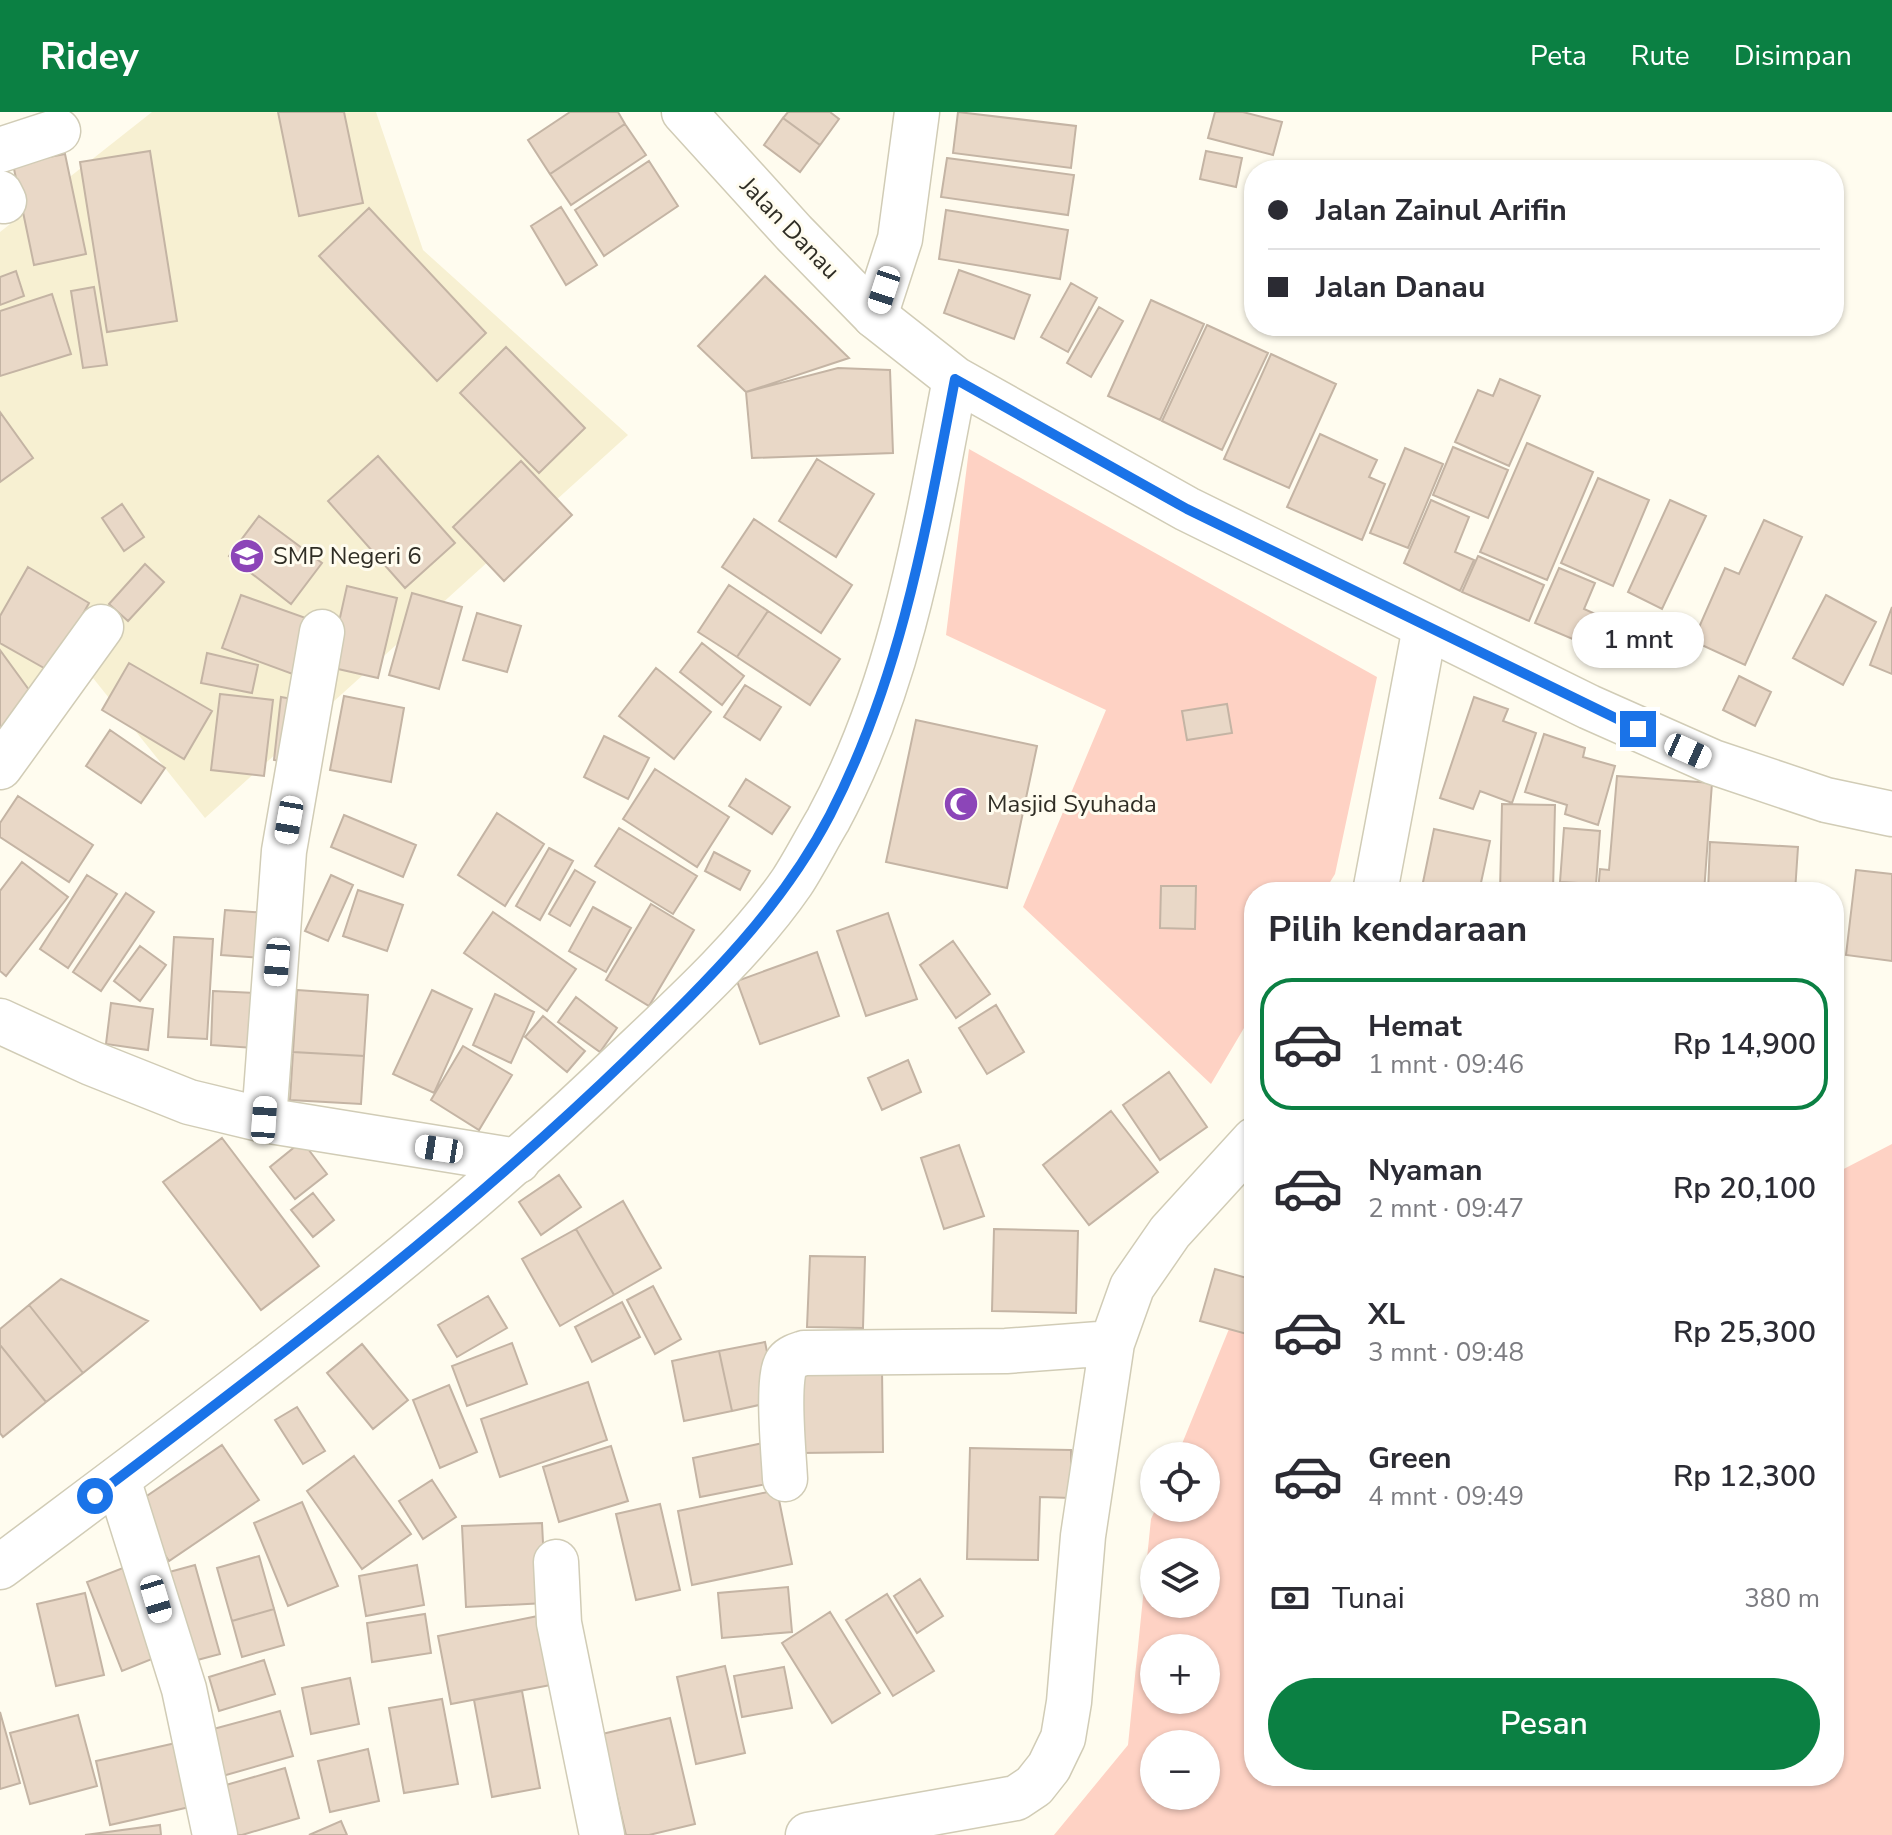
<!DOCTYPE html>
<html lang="id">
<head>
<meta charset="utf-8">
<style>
	body { margin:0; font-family:"Nunito Sans",sans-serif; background:#f7f7f7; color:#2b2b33; height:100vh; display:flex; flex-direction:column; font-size:30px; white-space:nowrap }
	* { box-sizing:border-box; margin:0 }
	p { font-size:26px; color:#7c7c81 }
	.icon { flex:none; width:44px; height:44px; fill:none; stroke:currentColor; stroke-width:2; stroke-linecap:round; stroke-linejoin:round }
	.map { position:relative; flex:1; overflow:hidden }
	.drawer { position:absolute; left:1244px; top:770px; width:600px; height:904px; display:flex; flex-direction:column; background:#fff; border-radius:32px; box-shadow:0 2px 6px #0004 }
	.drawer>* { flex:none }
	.hud { position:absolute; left:1244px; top:48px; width:600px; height:176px; border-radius:32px; box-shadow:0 2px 6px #0004; display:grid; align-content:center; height:176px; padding:0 24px; background:#fff }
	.tools { position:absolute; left:1140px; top:1330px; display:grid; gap:16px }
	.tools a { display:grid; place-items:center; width:80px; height:80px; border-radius:50%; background:#fff; box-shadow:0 2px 6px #0004; font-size:40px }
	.end { position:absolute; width:36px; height:36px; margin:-18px; border:10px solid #1a73e8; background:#fff; box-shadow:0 0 0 4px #fff }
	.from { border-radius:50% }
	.bubble { position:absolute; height:56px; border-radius:28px; background:#fff; box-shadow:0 2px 6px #0004; font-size:26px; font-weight:600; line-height:56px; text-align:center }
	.car { position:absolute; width:24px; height:48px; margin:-24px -12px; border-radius:10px; box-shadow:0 0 6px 2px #0007; background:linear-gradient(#fff 24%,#345 0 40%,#fff 0 76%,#345 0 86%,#fff 0) }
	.hud b { display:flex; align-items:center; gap:28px; height:76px; font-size:30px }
	.hud b+b { border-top:2px solid #e1e1e2 }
	.hud i { width:20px; height:20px; background:#2b2b33 }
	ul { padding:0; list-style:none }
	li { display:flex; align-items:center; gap:24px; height:132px; margin:0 16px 12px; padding:0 8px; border:4px solid transparent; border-radius:32px }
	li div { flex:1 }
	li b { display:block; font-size:30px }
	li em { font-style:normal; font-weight:600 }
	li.on { border-color:#0b8043 }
	li>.icon { width:72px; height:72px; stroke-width:1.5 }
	h2 { padding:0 24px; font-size:36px; line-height:96px }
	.pay { display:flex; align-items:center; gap:20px; height:88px; padding:0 24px; font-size:30px }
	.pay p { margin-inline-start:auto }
	.action { display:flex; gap:16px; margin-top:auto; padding:16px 24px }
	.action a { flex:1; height:92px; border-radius:48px; background:#0b8043; color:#fff; font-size:32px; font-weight:600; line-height:92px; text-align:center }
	header { display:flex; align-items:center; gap:48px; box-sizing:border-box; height:112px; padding:0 40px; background:#0b8043; color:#fff }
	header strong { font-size:38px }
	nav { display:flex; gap:44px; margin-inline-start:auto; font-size:28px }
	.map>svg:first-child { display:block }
	.built { fill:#f7f0d2 }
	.green { fill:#fed2c4; fill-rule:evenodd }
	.building { fill:#e9d8c7; stroke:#c4b4a4; stroke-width:2 }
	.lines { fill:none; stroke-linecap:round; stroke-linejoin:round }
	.minor-casing { stroke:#d1ccb6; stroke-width:47 }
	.tertiary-casing { stroke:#d1ccb6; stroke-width:47 }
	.minor { stroke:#fff; stroke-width:44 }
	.tertiary { stroke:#fff; stroke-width:44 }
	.route { stroke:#1a73e8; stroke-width:10 }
	.labels { text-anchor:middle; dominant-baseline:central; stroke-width:6; stroke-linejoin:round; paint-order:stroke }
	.street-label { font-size:24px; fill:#2f2d25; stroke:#fffcef }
	.poi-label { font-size:24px; fill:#2f2d25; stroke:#fffcef; text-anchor:start }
</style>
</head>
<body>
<header>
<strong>Ridey</strong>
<nav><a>Peta</a><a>Rute</a><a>Disimpan</a></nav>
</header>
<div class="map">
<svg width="1892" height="1723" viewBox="0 0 1892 1723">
	<rect width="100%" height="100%" fill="#fffcef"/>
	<!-- built -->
	<path class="built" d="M152,0H376L423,138L628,323L205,706L93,566L0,634V120Z"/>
	<!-- green -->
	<path class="green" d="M969,337L1377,565L1335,762L1324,780H1254V899L1211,972L1023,795L1106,598L946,523Z
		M1892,1032V1723H1054L1128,1633L1151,1407L1156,1396H1206V1344H1177L1247,1173L1254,1169V1664H1834V1062ZM1154,1440H1206V1492H1154ZM1154,1536H1206V1588H1154ZM1154,1632H1206V1684H1154Z"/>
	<!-- building -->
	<path class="building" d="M278,0H344L363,91L299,104Z
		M570,0H618L625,12L550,62L528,28Z
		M788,0H830L839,7L820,33L783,6Z
		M958,0L1076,14L1071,56L953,41Z
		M1215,0H1243L1282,10L1273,43L1208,26Z
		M783,6L820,33L800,60L764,33Z
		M625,12L646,43L571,93L550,62Z
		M150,39L177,209L107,220L80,50Z
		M1206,39L1242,46L1236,75L1200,67Z
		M65,42L86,142L34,153L13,52Z
		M947,46L1074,63L1068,103L941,85Z
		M649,49L678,94L604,144L575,98Z
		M561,95L597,153L566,173L531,114Z
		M369,96L486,221L437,269L319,144Z
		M946,98L1068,118L1060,167L939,147Z
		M959,158L1030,183L1014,227L944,201Z
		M16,159L24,184L0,193V165Z
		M765,164L849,246L746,280L698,234Z
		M1071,171L1097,186L1068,240L1041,225Z
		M94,175L107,253L83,256L71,179Z
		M52,182L71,242L0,264V199Z
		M1151,188L1204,212L1160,308L1108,284Z
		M1099,195L1123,209L1091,265L1067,251Z
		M1207,213L1268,241L1222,338L1162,309Z
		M506,235L585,316L539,361L460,281Z
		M1271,242L1336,272L1289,376L1224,347Z
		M838,256L890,258L893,341L752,346L746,280Z
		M1500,267L1540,284L1509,354L1455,330L1478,278L1493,284Z
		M0,300L33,346L0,370Z
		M1320,322L1377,348L1369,365L1385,372L1362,428L1287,395Z
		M1527,331L1593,360L1547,468L1480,440Z
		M1453,335L1508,358L1488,406L1433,383Z
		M1405,336L1443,352L1408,436L1370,421Z
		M378,344L455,431L405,476L328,389Z
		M817,347L874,382L836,445L779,409Z
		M521,349L572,403L504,469L453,415Z
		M1598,366L1649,388L1613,474L1561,451Z
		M1431,388L1469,405L1455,440L1474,448L1460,479L1404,451Z
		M1670,388L1706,404L1662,497L1628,480Z
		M122,392L144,425L124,439L102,406Z
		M259,404L322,451L291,492L229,444Z
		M754,407L852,473L821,521L722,455Z
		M1764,408L1802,425L1745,553L1693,529L1725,456L1739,462Z
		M1478,444L1544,473L1529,509L1462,480Z
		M145,452L164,470L128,509L109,492Z
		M28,455L89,491L51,560L0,531V504Z
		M1559,456L1595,471L1584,497L1609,508L1596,537L1535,511Z
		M729,473L768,499L737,545L698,520Z
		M347,474L397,486L378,566L329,555Z
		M412,481L462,495L439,577L389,563Z
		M241,483L317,510L298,564L222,536Z
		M1826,483L1876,510L1843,573L1793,546Z
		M1892,495V562L1870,553Z
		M768,499L840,547L810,593L737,545Z
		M477,501L521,514L507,560L463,548Z
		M702,531L744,564L722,593L680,560Z
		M0,538L40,593L0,622Z
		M207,541L258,553L252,581L201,571Z
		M129,551L212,599L184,647L102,598Z
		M656,556L711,600L674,647L619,604Z
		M1739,564L1771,580L1755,614L1723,598Z
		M745,573L781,595L760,628L724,605Z
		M220,582L273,588L264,664L211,658Z
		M344,584L404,596L391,670L330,658Z
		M281,585L298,588L291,651L274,648Z
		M1474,585L1508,597L1503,609L1536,621L1512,691L1480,679L1473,697L1440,686Z
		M1227,592L1232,621L1187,628L1182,599Z
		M916,608L1037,634L1007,776L886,750Z
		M110,618L165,656L141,691L86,654Z
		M1544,622L1585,636L1583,645L1615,654L1598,713L1565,702L1567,693L1525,680Z
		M604,624L649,646L628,687L584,665Z
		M655,657L729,705L697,755L623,707Z
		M1617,664L1712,671L1704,780H1598L1600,757L1609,758Z
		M746,667L790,695L772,722L729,694Z
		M18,684L93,733L69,770L0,725V711Z
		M1502,692L1555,693L1553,780H1500Z
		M497,701L544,732L505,794L458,763Z
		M344,703L416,733L403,765L331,735Z
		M619,716L697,764L673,802L595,754Z
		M1564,716L1600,719L1596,772L1560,770Z
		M1434,717L1490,729L1479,780H1421Z
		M1710,730L1798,735L1795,780H1708Z
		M549,736L573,749L540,808L516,794Z
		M714,740L750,759L740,778L705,759Z
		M22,750L68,785L6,864L0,859V779Z
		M575,758L595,770L570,814L549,802Z
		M1856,758L1892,762V849L1846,843Z
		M87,763L117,782L68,856L40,837Z
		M331,763L353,773L328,829L305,819Z
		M1161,774H1196L1195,817L1160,816Z
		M358,778L403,793L387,839L343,824Z
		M126,781L154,800L101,879L73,860Z
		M651,792L694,818L649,894L606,868Z
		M593,795L631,816L606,860L569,839Z
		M225,798L267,801L263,846L221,843Z
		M493,800L576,857L547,899L464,841Z
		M888,801L917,887L866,904L837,819Z
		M174,825L213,827L207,927L168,925Z
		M953,829L990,882L956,906L920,853Z
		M140,834L166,853L140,889L114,869Z
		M817,840L839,904L760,932L737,869Z
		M297,878L368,883L364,944L293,940Z
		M432,878L472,897L434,981L393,962Z
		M213,879L256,881L254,936L211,933Z
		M495,882L534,900L511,951L473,933Z
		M576,885L617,916L600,940L558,910Z
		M111,891L153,897L148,938L106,932Z
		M996,893L1024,940L987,962L959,916Z
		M543,904L585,939L567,960L525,925Z
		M463,934L512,963L479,1018L431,988Z
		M293,940L364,944L361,992L290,988Z
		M908,948L921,980L882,998L868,966Z
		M1169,960L1207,1015L1160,1048L1123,993Z
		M1111,999L1158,1060L1089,1113L1043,1053Z
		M222,1026L319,1154L261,1198L163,1070Z
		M302,1029L327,1062L295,1087L270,1055Z
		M959,1033L984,1104L944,1117L921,1046Z
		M559,1063L581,1095L541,1123L519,1090Z
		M313,1081L334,1108L313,1125L291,1098Z
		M623,1089L661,1156L614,1183L576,1117Z
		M576,1117L614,1183L560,1214L522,1147Z
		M994,1117L1078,1119L1076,1201L992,1199Z
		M810,1144L865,1145L863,1216L807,1215Z
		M1215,1157L1254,1168V1224L1200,1209Z
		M61,1167L148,1209L83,1261L29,1193Z
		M653,1174L681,1227L655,1242L627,1188Z
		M488,1184L507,1216L457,1245L438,1213Z
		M622,1190L640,1225L592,1250L575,1215Z
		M29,1193L83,1261L46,1290L0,1233V1217Z
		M765,1230L777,1289L732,1299L719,1239Z
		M512,1231L527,1272L467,1294L452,1254Z
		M362,1232L408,1288L373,1317L327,1261Z
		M0,1233L46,1290L3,1325L0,1321Z
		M719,1239L732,1299L684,1309L672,1249Z
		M801,1256H882L883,1340L801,1341Z
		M588,1270L607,1328L500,1365L481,1307Z
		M449,1273L477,1340L440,1356L413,1288Z
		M297,1295L325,1339L303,1352L275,1308Z
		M763,1331L772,1371L700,1385L693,1346Z
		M222,1333L259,1388L169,1449L132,1394Z
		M611,1334L628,1389L559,1410L543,1355Z
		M970,1336L1071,1338V1386L1040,1385L1038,1448L967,1447Z
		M354,1344L411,1422L362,1457L307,1379Z
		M432,1368L456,1405L423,1427L399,1389Z
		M777,1378L792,1452L692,1473L678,1399Z
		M302,1390L338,1474L288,1494L254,1411Z
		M660,1392L680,1478L636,1488L616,1402Z
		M542,1411L546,1491L466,1495L462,1414Z
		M259,1444L274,1497L232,1509L217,1456Z
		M195,1453L220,1542L186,1551L162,1462Z
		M417,1453L424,1493L366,1504L359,1464Z
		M128,1454L162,1543L122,1559L87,1470Z
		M920,1467L943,1504L917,1521L894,1484Z
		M788,1475L792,1520L722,1526L718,1481Z
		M85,1481L104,1563L56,1574L37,1492Z
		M887,1482L934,1559L893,1584L846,1508Z
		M274,1497L284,1533L242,1545L232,1509Z
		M830,1500L880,1581L832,1611L782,1531Z
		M425,1502L431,1541L372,1550L367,1511Z
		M543,1503L556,1572L451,1592L438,1524Z
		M264,1548L275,1582L219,1599L209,1565Z
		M725,1554L745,1641L696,1652L677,1565Z
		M784,1555L792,1596L742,1605L734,1564Z
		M350,1566L359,1612L311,1622L302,1576Z
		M522,1579L540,1676L492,1685L474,1588Z
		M442,1587L458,1672L404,1681L389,1596Z
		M280,1599L293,1644L219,1665L206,1619Z
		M0,1600L20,1671L0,1677Z
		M78,1603L97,1674L30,1692L10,1621Z
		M670,1606L695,1712L649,1723H626L602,1622Z
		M189,1628L203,1692L110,1713L96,1649Z
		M368,1637L379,1689L330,1700L318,1649Z
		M285,1656L299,1706L242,1723H233L219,1675Z
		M341,1709L347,1723H309Z
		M160,1713L161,1723H85Z"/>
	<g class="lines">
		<!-- minor casing -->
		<g class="minor-casing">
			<path id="minor" d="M0,38L58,19
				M0,81L4,89
				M875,204L900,127L917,0
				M0,655L101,515
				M1375,780L1425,515
				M0,909L91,951L189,990L264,1008L518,1049
				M264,1008L284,739L322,520
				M118,1367L184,1577L215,1723
				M785,1367C784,1345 776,1264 787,1250C791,1245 798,1243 804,1241L1006,1239L1112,1231
				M556,1450L559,1511L602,1723
				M808,1723L1016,1686L1034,1674L1049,1655L1063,1626L1069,1590L1083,1424L1112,1231L1132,1175L1170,1120L1254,1028"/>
		</g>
		<!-- tertiary casing -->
		<g class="tertiary-casing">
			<path id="tertiary" d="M684,0L794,121L875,204L955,267L1187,397L1589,595L1713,650L1826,688L1892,702
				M0,1455C212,1296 427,1139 618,955C677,899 746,837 792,770C805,750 816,728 828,708C902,571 926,418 955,267"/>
		</g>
		<!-- minor -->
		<use href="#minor" class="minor"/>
		<!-- tertiary -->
		<use href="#tertiary" class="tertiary"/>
	</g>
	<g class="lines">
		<!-- route -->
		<path class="route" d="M95,1384C278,1246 463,1106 629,945C705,871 780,799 830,703C901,565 926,418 955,267L1187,397L1638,617"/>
	</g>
	<!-- icons -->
	<defs>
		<g id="school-disc" transform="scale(1.8)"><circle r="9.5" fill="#8c45b8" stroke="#fffcef"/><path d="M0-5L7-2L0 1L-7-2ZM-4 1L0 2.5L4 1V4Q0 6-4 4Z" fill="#fff"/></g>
		<g id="mosque-disc" transform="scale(1.8)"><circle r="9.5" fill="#8c45b8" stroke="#fffcef"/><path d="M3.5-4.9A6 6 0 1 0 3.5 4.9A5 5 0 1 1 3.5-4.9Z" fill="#fff"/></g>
	</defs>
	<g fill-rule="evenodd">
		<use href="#school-disc" x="247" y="444"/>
		<use href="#mosque-disc" x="961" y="692"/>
	</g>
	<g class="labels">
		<!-- street labels -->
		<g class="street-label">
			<text transform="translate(790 116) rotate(46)">Jalan Danau</text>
		</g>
		<!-- poi labels -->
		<g class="poi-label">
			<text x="273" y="444">SMP Negeri 6</text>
			<text x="987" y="692">Masjid Syuhada</text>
		</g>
	</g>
</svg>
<div class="tools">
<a><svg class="icon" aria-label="locate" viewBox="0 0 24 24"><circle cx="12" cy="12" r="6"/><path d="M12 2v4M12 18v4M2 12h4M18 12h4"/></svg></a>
<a><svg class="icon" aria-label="layers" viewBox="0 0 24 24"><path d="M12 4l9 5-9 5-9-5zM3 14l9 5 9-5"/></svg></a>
<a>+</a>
<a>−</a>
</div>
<i class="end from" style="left:95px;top:1384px"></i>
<i class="end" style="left:1638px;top:617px"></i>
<div class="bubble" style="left:1572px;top:500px;width:132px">1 mnt</div>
<i class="car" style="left:884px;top:178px;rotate:198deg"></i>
<i class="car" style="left:1688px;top:639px;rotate:114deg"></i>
<i class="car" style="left:289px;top:708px;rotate:190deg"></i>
<i class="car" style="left:277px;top:850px;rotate:185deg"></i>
<i class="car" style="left:264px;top:1008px;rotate:4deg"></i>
<i class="car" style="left:439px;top:1037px;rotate:279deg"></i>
<i class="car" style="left:156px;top:1487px;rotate:163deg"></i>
<div class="hud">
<b><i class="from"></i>Jalan Zainul Arifin</b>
<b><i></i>Jalan Danau</b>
</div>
<section class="drawer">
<h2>Pilih kendaraan</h2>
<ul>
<li class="on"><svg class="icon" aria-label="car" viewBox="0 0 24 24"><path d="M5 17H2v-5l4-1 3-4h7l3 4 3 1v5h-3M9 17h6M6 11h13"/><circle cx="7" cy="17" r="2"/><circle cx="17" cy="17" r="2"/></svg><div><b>Hemat</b><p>1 mnt · 09:46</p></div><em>Rp 14,900</em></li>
<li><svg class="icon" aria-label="car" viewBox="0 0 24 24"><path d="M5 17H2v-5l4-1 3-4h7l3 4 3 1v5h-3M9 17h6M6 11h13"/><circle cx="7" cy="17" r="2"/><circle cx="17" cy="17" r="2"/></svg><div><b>Nyaman</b><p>2 mnt · 09:47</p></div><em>Rp 20,100</em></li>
<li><svg class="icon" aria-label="car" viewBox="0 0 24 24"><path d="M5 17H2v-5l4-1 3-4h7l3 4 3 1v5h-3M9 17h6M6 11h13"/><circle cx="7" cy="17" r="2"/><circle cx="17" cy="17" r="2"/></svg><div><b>XL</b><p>3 mnt · 09:48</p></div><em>Rp 25,300</em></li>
<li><svg class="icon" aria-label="car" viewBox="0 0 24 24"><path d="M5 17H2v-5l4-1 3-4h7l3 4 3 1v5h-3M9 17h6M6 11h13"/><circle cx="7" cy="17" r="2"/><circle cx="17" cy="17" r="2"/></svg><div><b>Green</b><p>4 mnt · 09:49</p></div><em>Rp 12,300</em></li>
</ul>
<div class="pay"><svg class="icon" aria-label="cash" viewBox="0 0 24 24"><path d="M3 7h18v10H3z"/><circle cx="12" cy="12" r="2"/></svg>Tunai<p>380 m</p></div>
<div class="action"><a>Pesan</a></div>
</section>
</div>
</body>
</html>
